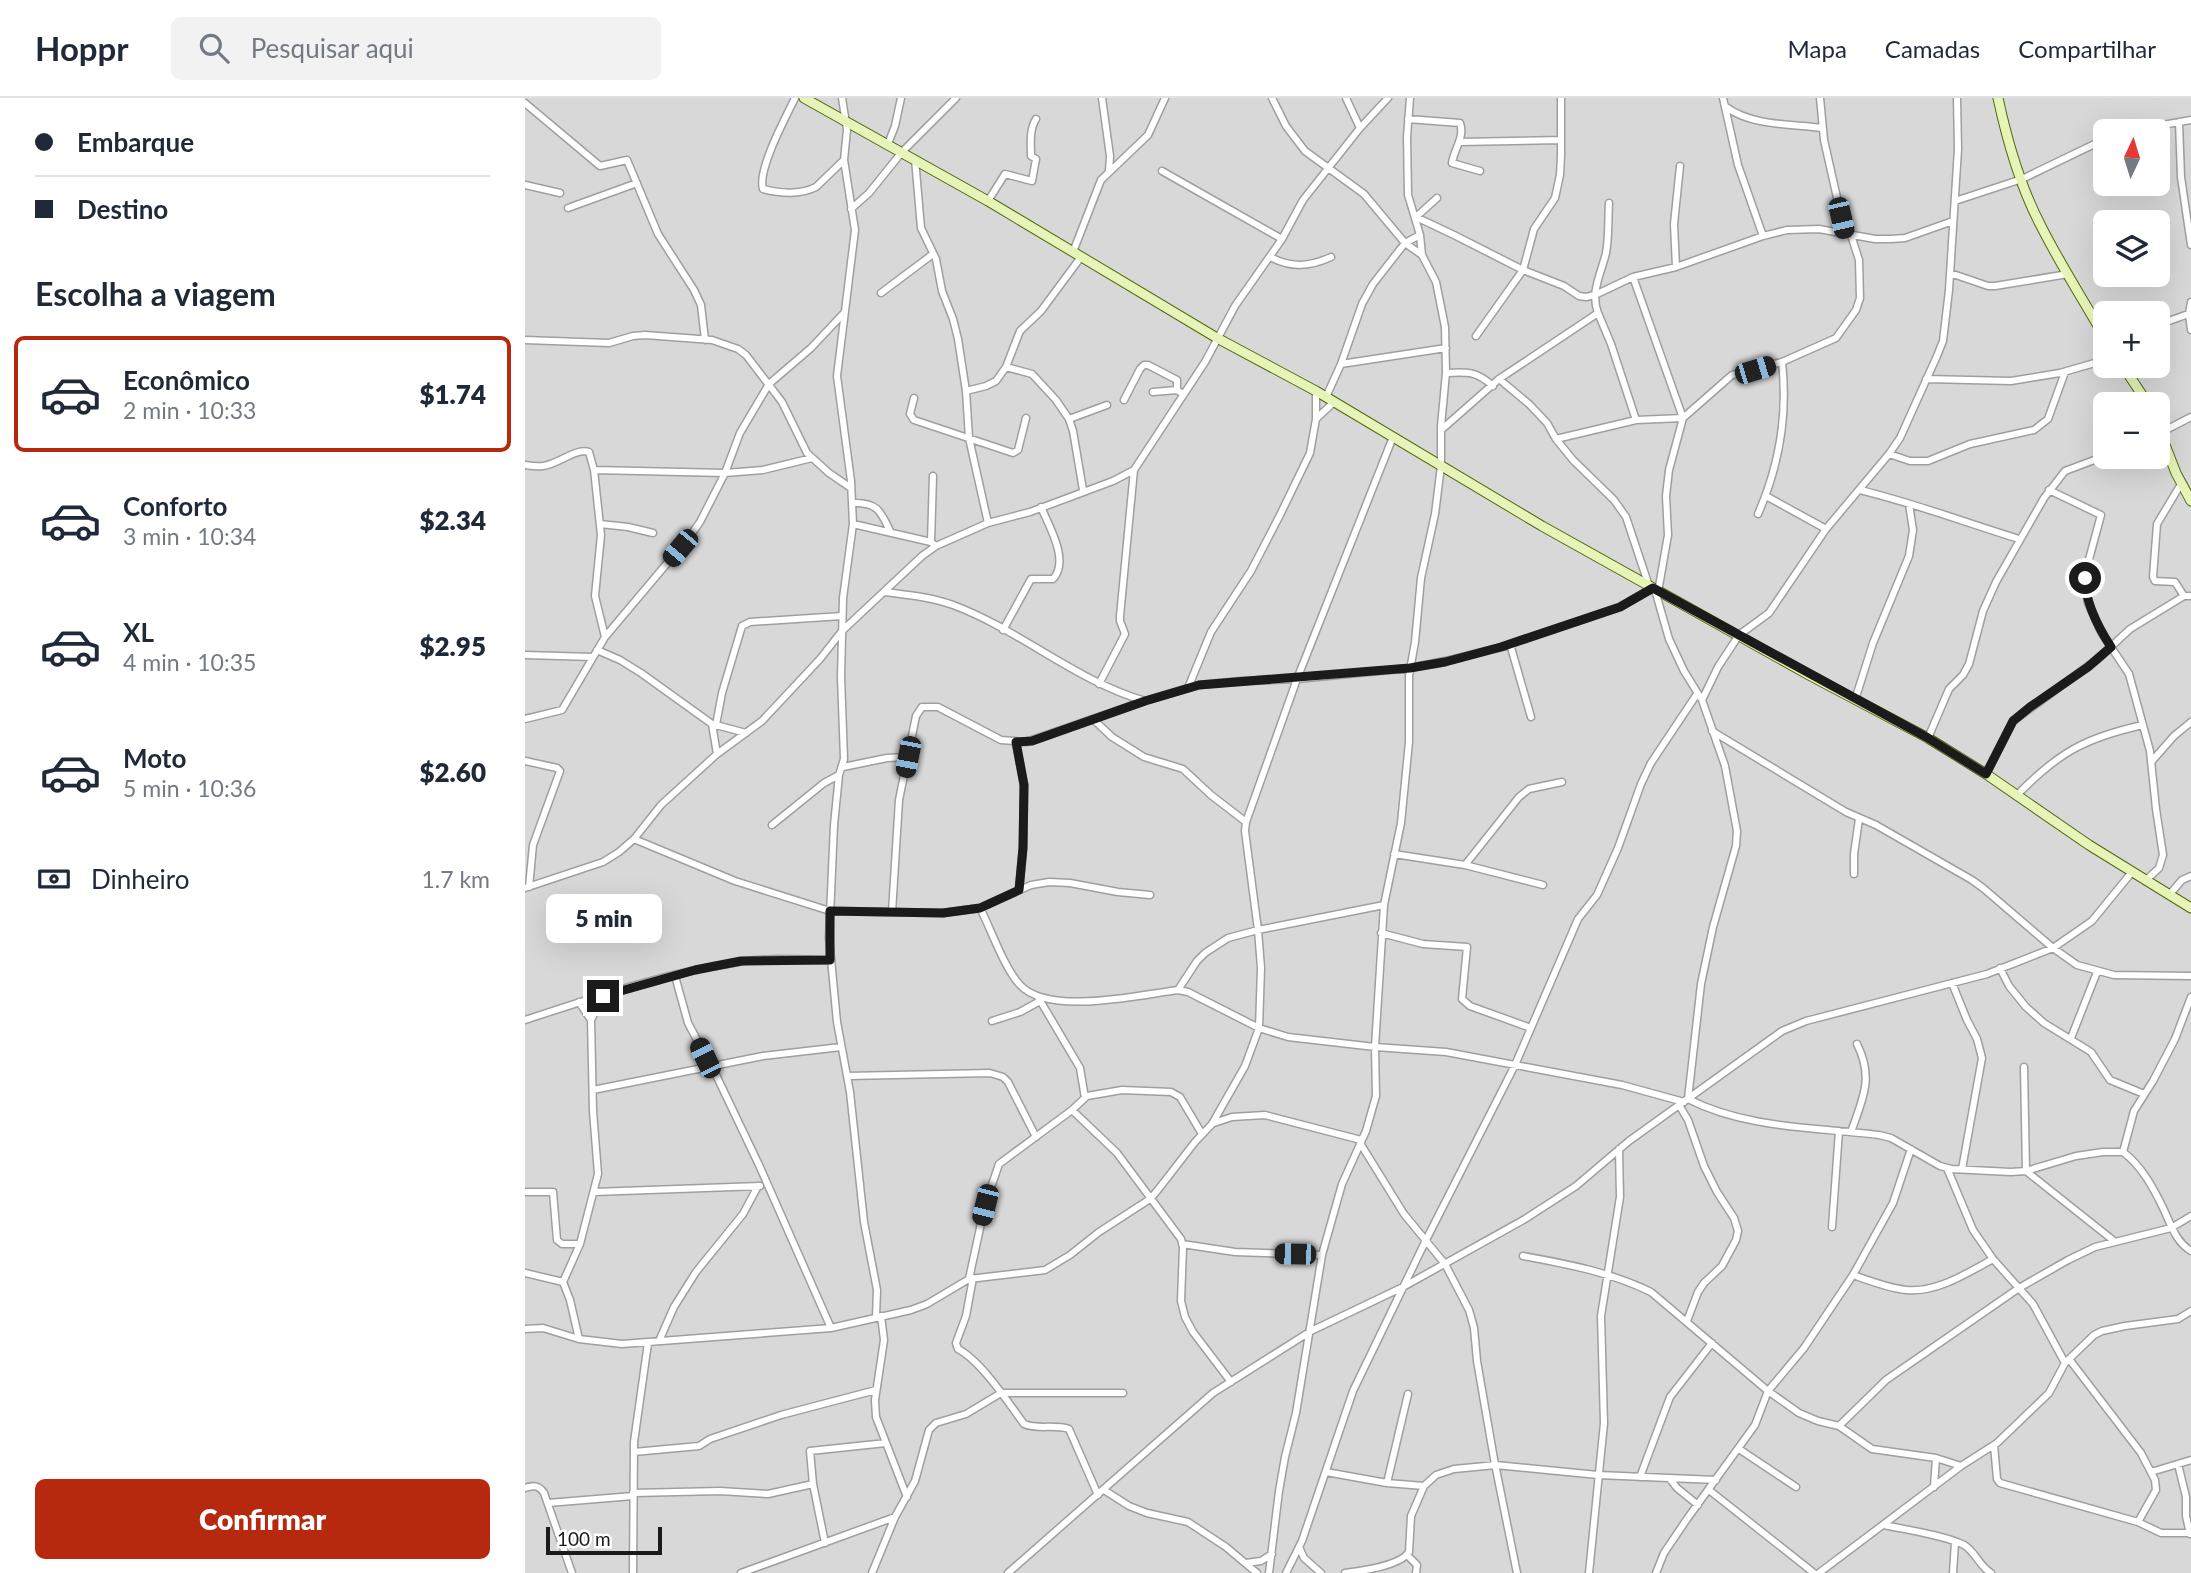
<!DOCTYPE html>
<html lang="pt">
<head>
<meta charset="utf-8">
<style>
	body { margin:0; font-family:Lato,sans-serif; background:#f2f2f3; color:#1f2937; height:100vh; display:flex; flex-direction:column; font-size:26px; white-space:nowrap }
	* { box-sizing:border-box; margin:0 }
	p { font-size:23px; color:#747a83 }
	.icon { flex:none; width:38px; height:38px; fill:none; stroke:currentColor; stroke-width:2; stroke-linecap:round; stroke-linejoin:round }
	.map { position:relative; flex:1; overflow:hidden }
	.details { display:flex; flex-direction:column; background:#fff; width:525px }
	.details>* { flex:none }
	.guide { display:grid; align-content:center; height:154px; padding:0 35px; background:#fff }
	.needle { width:46px; rotate:4deg }
	.buttons { position:absolute; left:1568px; top:21px; display:grid; gap:14px }
	.buttons a { display:grid; place-items:center; width:77px; height:77px; border-radius:10px; background:#fff; box-shadow:0 7px 28px #0002; font-size:35px }
	.scale { position:absolute; left:21px; bottom:18px; width:116px; box-sizing:border-box; padding-left:7px; border:4px solid #1b1b1b; border-top:0; font-size:19px; line-height:24px; white-space:nowrap; color:#1b1b1b; -webkit-text-stroke:5px #fff; paint-order:stroke }
	.end { position:absolute; width:32px; height:32px; margin:-16px; border:9px solid #1b1b1b; background:#fff; box-shadow:0 0 0 4px #fff }
	.from { border-radius:50% }
	.bubble { position:absolute; height:49px; border-radius:10px; background:#fff; box-shadow:0 7px 28px #0002; font-size:23px; font-weight:800; line-height:49px; text-align:center }
	.car { position:absolute; width:21px; height:42px; margin:-21px -10px; border-radius:9px; box-shadow:0 0 5px 2px #0007; background:linear-gradient(#222 24%,#8ab4d8 0 40%,#222 0 76%,#8ab4d8 0 86%,#222 0) }
	.guide b { display:flex; align-items:center; gap:24px; height:66px; font-size:26px }
	.guide b+b { border-top:2px solid #e0e1e3 }
	.guide i { width:18px; height:18px; background:#1f2937 }
	ul { padding:0; list-style:none }
	li { display:flex; align-items:center; gap:21px; height:116px; margin:0 14px 10px; padding:0 21px; border:4px solid transparent; border-radius:10px }
	li div { flex:1 }
	li b { display:block; font-size:26px }
	li em { font-style:normal; font-weight:800 }
	li.active { border-color:#b7290f }
	li>.icon { width:63px; height:63px; stroke-width:1.5 }
	h2 { padding:0 35px; font-size:32px; line-height:84px }
	.pay { display:flex; align-items:center; gap:18px; height:77px; padding:0 35px; font-size:26px }
	.pay p { margin-inline-start:auto }
	.primary-button { display:flex; gap:14px; margin-top:auto; padding:14px 35px }
	.primary-button a { flex:1; height:80px; border-radius:10px; background:#b7290f; color:#fff; font-size:28px; font-weight:800; line-height:80px; text-align:center }
	header { display:flex; align-items:center; gap:42px; box-sizing:border-box; height:98px; padding:0 35px; background:#fff; border-bottom:2px solid #e0e1e3 }
	header strong { font-size:33px }
	nav { display:flex; gap:38px; margin-inline-start:auto; font-size:24px }
	.search { width:490px; height:63px; background:#f2f2f3; display:flex; align-items:center; gap:18px; box-sizing:border-box; padding:0 24px; border-radius:10px; color:#747a83; font-size:26px }
	main { display:flex; flex:1; min-height:0 }
	.map>svg:first-child { display:block }
	.residential { fill:#d9d8d8; fill-rule:evenodd }
	.lines { fill:none; stroke-linecap:round; stroke-linejoin:round }
	.street-casing { stroke:#9f9f9f; stroke-width:9 }
	.secondary-casing { stroke:#50670d; stroke-width:11 }
	.street { stroke:#fff; stroke-width:6 }
	.secondary { stroke:#e7f4b8; stroke-width:9 }
	.route { stroke:#1b1b1b; stroke-width:9 }
</style>
</head>
<body>
<header>
<strong>Hoppr</strong>
<div class="search"><svg class="icon" aria-label="search" viewBox="0 0 24 24"><circle cx="10" cy="10" r="6"/><path d="M15 15l6 6"/></svg>Pesquisar aqui</div>
<nav><a>Mapa</a><a>Camadas</a><a>Compartilhar</a></nav>
</header>
<main>
<section class="details">
<div class="guide">
<b><i class="from"></i>Embarque</b>
<b><i></i>Destino</b>
</div>
<h2>Escolha a viagem</h2>
<ul>
<li class="active"><svg class="icon" aria-label="car" viewBox="0 0 24 24"><path d="M5 17H2v-5l4-1 3-4h7l3 4 3 1v5h-3M9 17h6M6 11h13"/><circle cx="7" cy="17" r="2"/><circle cx="17" cy="17" r="2"/></svg><div><b>Econômico</b><p>2 min · 10:33</p></div><em>$1.74</em></li>
<li><svg class="icon" aria-label="car" viewBox="0 0 24 24"><path d="M5 17H2v-5l4-1 3-4h7l3 4 3 1v5h-3M9 17h6M6 11h13"/><circle cx="7" cy="17" r="2"/><circle cx="17" cy="17" r="2"/></svg><div><b>Conforto</b><p>3 min · 10:34</p></div><em>$2.34</em></li>
<li><svg class="icon" aria-label="car" viewBox="0 0 24 24"><path d="M5 17H2v-5l4-1 3-4h7l3 4 3 1v5h-3M9 17h6M6 11h13"/><circle cx="7" cy="17" r="2"/><circle cx="17" cy="17" r="2"/></svg><div><b>XL</b><p>4 min · 10:35</p></div><em>$2.95</em></li>
<li><svg class="icon" aria-label="car" viewBox="0 0 24 24"><path d="M5 17H2v-5l4-1 3-4h7l3 4 3 1v5h-3M9 17h6M6 11h13"/><circle cx="7" cy="17" r="2"/><circle cx="17" cy="17" r="2"/></svg><div><b>Moto</b><p>5 min · 10:36</p></div><em>$2.60</em></li>
</ul>
<div class="pay"><svg class="icon" aria-label="cash" viewBox="0 0 24 24"><path d="M3 7h18v10H3z"/><circle cx="12" cy="12" r="2"/></svg>Dinheiro<p>1.7 km</p></div>
<div class="primary-button"><a>Confirmar</a></div>
</section>
<div class="map">
<svg width="1666" height="1475" viewBox="0 0 1666 1475">
	<rect width="100%" height="100%" fill="#eceae1"/>
	<!-- residential -->
	<path class="residential" d="M0,0H1666V1475H0ZM1580,33H1633V86H1580ZM1580,124H1633V177H1580ZM1580,215H1633V268H1580ZM1580,306H1633V359H1580Z"/>
	<g class="lines">
		<!-- street casing -->
		<g class="street-casing">
			<path id="street" d="M270,0C261,19 232,72 238,91C254,95 275,97 291,89L319,62
				M317,0L322,32L319,62L330,132L312,278L326,383L328,426L318,500L316,579L319,661L314,677L309,727L304,840L312,924L325,994L339,1124L352,1192L351,1219
				M577,0L585,58L584,73
				M747,0L761,28L780,53L839,96L880,145L897,157
				M821,0L835,30
				M1198,0L1213,67L1238,138
				M1295,0L1299,42L1320,135
				M0,5L75,68L102,62L133,136L169,192L176,207L180,242
				M1201,9C1227,28 1266,26 1297,30
				M883,21L935,25C940,39 929,51 927,65L955,73
				M1654,24L1656,79L1666,147
				M1604,33L1666,22
				M934,44L1036,42
				M363,46L370,28L376,0
				M390,61L396,130L411,161L417,193L428,221L433,241L441,293L444,340L463,425
				M637,73L757,141
				M0,87L35,95
				M912,100L891,119L929,137L998,172L1039,188L1054,198L1061,199L1070,197L1108,179L1151,169L1238,138L1262,132L1294,131L1350,141H1366L1380,140L1428,123
				M463,103L480,76L507,83L511,61L506,58C506,46 504,32 511,21
				M1430,103L1497,81L1580,41
				M43,110L112,85
				M326,111L344,95L377,54L431,0
				M548,154L576,82L623,37L640,0
				M745,159C766,170 784,169 806,159
				M1151,169L1149,126L1155,68
				M1425,175L1463,188H1470L1543,176
				M1108,179L1158,320
				M356,195L408,156
				M1666,204L1664,216L1666,232
				M1073,215L1086,246L1111,322
				M1633,227L1666,215
				M951,238L998,172L1009,131L1030,100L1035,77L1036,58V0
				M0,242L84,245L108,238L120,237L187,242L213,251L221,257L257,304L282,355L304,375L326,390
				M816,266L921,250
				M481,269L507,276L531,302L544,321L548,333L558,392
				M921,275C943,274 951,273 968,288
				M974,281L1004,306L1022,325L1031,341L1048,362L1089,402L1101,419L1124,488
				M1401,281L1486,283L1535,275L1580,262
				M441,293L461,288L471,283L481,269L495,233L516,213L556,159
				M628,294L652,292L655,294
				M801,299L816,266L837,206L848,186L880,145L895,137
				M389,300L385,316L389,322L488,355L493,352L501,320
				M599,302L615,271L619,267H623L652,282V292
				M544,321L582,307
				M791,321L809,304
				M916,332L974,281L1073,215C1065,194 1076,176 1081,155C1084,139 1083,121 1084,105
				M1635,335L1666,319
				M1031,341L1111,322L1158,320
				M1364,356L1385,363H1403L1445,346L1509,332L1523,321L1540,274
				M0,367C6,368 12,369 18,368C34,366 50,350 64,354L69,372L76,437L70,498L80,539
				M69,372L200,375L238,372L287,360
				M1656,386L1632,426L1628,479L1630,483L1650,484L1659,498
				M1335,392C1389,405 1442,425 1494,441
				M1524,392L1576,417L1563,465L1560,489L1563,505L1576,534L1604,576L1625,653L1631,711L1638,757L1634,770L1620,783
				M1241,398L1301,431
				M328,405C353,404 356,414 366,435
				M1233,416C1254,368 1263,317 1257,264
				M75,426L103,429L128,435
				M328,426L406,444L411,448
				M406,444L408,378
				M1130,492L1144,541L1159,573L1177,602L1200,668L1212,733L1211,748L1188,829L1176,886L1163,1001C1222,1031 1290,1029 1354,1037L1366,1040L1415,1068L1426,1071L1486,1074L1501,1073L1551,1058L1578,1054H1598C1617,1068 1629,1091 1639,1112C1646,1127 1651,1144 1666,1153
				M360,494C383,497 406,499 428,507C495,532 551,583 620,603
				M1133,494L1143,437L1141,398L1144,372L1158,320L1207,277L1257,264L1311,240L1331,212L1335,200L1334,162L1326,137
				M478,532L506,481H528C545,463 524,428 516,409
				M985,546L1006,619
				M72,552L95,562L116,575L187,626L221,635
				M0,557L68,559
				M574,586L600,536L595,523V518L609,372
				M663,590L686,534L726,473L755,417L785,355L791,321V293
				M1177,602L1193,569L1214,537L1244,515L1301,431L1364,356L1375,340L1412,258L1418,243L1424,192L1433,51L1432,0
				M1330,602L1348,545L1384,458L1388,432L1384,406
				M0,621L37,612L80,539L165,438L175,424L200,375L215,335L244,286L286,250L318,216
				M569,622L587,639L619,659L658,671L686,697L721,724
				M191,627L197,595L217,528L225,524L317,518
				M1187,633L1321,714L1351,727L1447,782L1458,790L1528,850L1552,867L1589,877L1666,878
				M1403,640L1424,591L1438,577L1444,566L1458,513L1471,484L1519,400L1540,373L1580,358
				M491,644L499,687L498,750L494,792
				M192,656L237,623L295,561L317,533L397,458L411,448L463,425L505,414L588,383L609,372L680,264L710,208L757,141L778,102L835,30L863,0
				M0,663L32,670L35,673L8,747L4,789
				M1627,663L1649,638L1666,624
				M318,669L362,660L383,659
				M1461,676L1488,623L1574,560L1605,531L1659,498H1666
				M1491,698C1533,655 1559,640 1618,627
				M247,727L299,685L314,677
				M109,741L210,783L305,813L418,815L455,810L506,787L524,784L545,785L593,794L625,797
				M869,756L940,767L1018,787
				M940,767L994,699L1004,691L1037,684
				M1329,776V756L1334,721
				M0,790L78,764L94,754L109,741L136,707L192,656L187,626
				M1644,797L1657,782L1666,778
				M455,810C466,831 479,870 495,887C524,918 614,897 653,892L663,894L734,930L763,939L850,949L921,954L1097,987L1159,1004
				M367,814L374,702L391,618L397,609H413L476,642L501,644L620,603L674,587L715,583L772,581L885,570L920,563L977,549L1095,509L1128,490
				M856,835L898,846L942,849L937,901L945,908L1006,930
				M1475,870L1484,888L1501,909L1519,925L1566,954L1585,982L1619,996
				M150,878L163,925L192,979L234,1067L306,1230
				M1427,885L1442,922L1452,941L1457,960L1437,1071
				M653,892L672,863L680,855L703,840L733,832L859,807
				M513,899L555,970L560,1000
				M54,904L66,922
				M0,922C70,899 141,875 214,864C241,859 277,862 305,862
				M467,923L495,914L515,903
				M1546,940L1572,874
				M1499,969L1501,1073L1589,1143
				M322,978L465,975L478,979L483,984L511,1039
				M68,992L238,958L316,949
				M1154,1007L1163,1022L1179,1068L1192,1094L1209,1120L1213,1133L1211,1142L1197,1168L1179,1185L1173,1194L1162,1223
				M547,1012L592,1055L656,1141L658,1149L656,1203L660,1219L668,1234L706,1284
				M689,1025L707,1019L740,1017L836,1042
				M1326,1034C1338,1000 1349,980 1332,946
				M835,1045L879,1116L920,1166L944,1212L949,1230L952,1263L969,1361L992,1475
				M1598,1054L1609,1013L1628,983L1650,941L1666,899
				M1422,1070L1448,1132L1468,1161L1508,1206L1540,1265
				M0,1094H28L32,1142L37,1146H55
				M69,1094L235,1088
				M1307,1129L1314,1033
				M657,1146L710,1154L797,1157
				M998,1158C1042,1166 1085,1174 1126,1194L1243,1293L1274,1315L1293,1323L1314,1328L1347,1351L1411,1360L1436,1368
				M0,1175L38,1184L45,1202L54,1241
				M1328,1177C1345,1183 1363,1190 1381,1192C1412,1195 1442,1175 1468,1161
				M448,1180L441,1218L431,1245L433,1251C456,1263 483,1304 499,1326C513,1332 529,1326 544,1331L573,1397
				M444,1181L460,1107L474,1066L547,1012L562,998L597,992L646,994L655,999L677,1036
				M38,1184L55,1146L73,1076L68,1013L66,922L78,898
				M356,1218L359,1242L350,1302L351,1319L382,1399
				M0,1231L18,1230L54,1241L97,1246L306,1230L386,1212L402,1206L444,1181L520,1172L545,1157L574,1134L625,1101L632,1093L670,1044L687,1026L720,968L734,930L736,870L733,832L720,733L721,724L772,581L868,339
				M134,1243L149,1209L171,1174L218,1116L233,1088
				M1544,1261L1616,1355L1630,1382L1631,1392L1613,1424
				M1314,1328L1361,1282L1494,1190L1543,1162L1570,1149L1646,1130L1666,1118
				M1469,1347L1472,1381L1475,1385L1613,1424L1636,1435H1664
				M1214,1351L1271,1389
				M109,1354L174,1348L185,1341L256,1317L351,1292
				M1653,1366L1661,1399V1418L1665,1436
				M801,1374L862,1385L899,1388
				M1626,1374L1666,1362
				M1115,1379L1145,1299L1187,1245
				M1145,1381L1152,1390L1173,1407
				M862,1385L883,1296
				M1409,1389L1411,1360
				M0,1390C8,1387 14,1387 19,1395L47,1475
				M579,1392L604,1408L622,1415L663,1424L701,1449L732,1475
				M1184,1392L1289,1475
				M108,1395L195,1393L243,1396L288,1386
				M23,1405L108,1398
				M1359,1427C1382,1432 1418,1437 1439,1447C1450,1453 1454,1468 1466,1475
				M300,1445L288,1386L285,1353L361,1345
				M774,1449L779,1460L796,1475
				M882,1457L892,1467L891,1475
				M721,1465L736,1463L747,1456
				M108,1475L109,1344L123,1245
				M216,1475L370,1419
				M347,1475L370,1419L390,1383L404,1332L411,1325L441,1316L476,1295H598
				M483,1475L688,1295L786,1233L878,1189L1000,1121L1051,1088L1104,1043L1257,933L1281,923L1462,876L1528,850L1567,823L1607,774
				M744,1475L754,1393L760,1359L771,1315L797,1157L817,1086L841,1033L851,998L850,949L859,807L876,725L884,644V578L890,544L896,480L910,416L916,368V328L921,275L920,229L911,184L897,157L895,137L883,97L882,39L885,0
				M761,1475L777,1443L828,1293L900,1144L990,967L1053,821L1072,797L1093,750L1116,686L1126,665L1172,596
				M820,1475C836,1473 875,1468 884,1454L886,1418L899,1388L911,1377L929,1371L971,1367L1073,1377L1191,1382
				M1064,1475L1079,1325L1076,1218L1095,1099L1094,1051
				M1131,1475L1139,1455L1162,1421L1230,1327L1243,1293L1279,1250L1328,1177L1368,1105L1386,1051
				M1294,1475L1436,1368L1472,1345L1524,1295L1540,1265L1569,1237L1577,1233L1600,1228L1653,1221L1666,1213
				M1428,1475L1430,1444"/>
		</g>
		<!-- secondary casing -->
		<g class="secondary-casing">
			<path id="secondary" d="M279,0L463,103L692,240L791,293L1017,428L1284,577L1403,640L1461,676L1564,747L1666,810
				M1473,0C1482,42 1496,90 1516,128C1535,166 1559,203 1580,240
				M1598,268L1623,306
				M1633,329L1651,375L1666,403"/>
		</g>
		<!-- street -->
		<use href="#street" class="street"/>
		<!-- secondary -->
		<use href="#secondary" class="secondary"/>
	</g>
	<g class="lines">
		<!-- route -->
		<path class="route" d="M78,898L170,872L216,863L305,862V813L418,815L455,810L494,792L498,750L499,687L491,644L507,643L620,603L674,587L885,570L920,564L976,549L1095,509L1128,490L1403,640L1461,676L1488,623L1505,609L1563,569L1586,549C1573,529 1560,505 1560,480"/>
	</g>
</svg>
<div class="buttons">
<a><svg class="needle" viewBox="-14 -14 28 28"><path d="M0-13l5 13h-10z" fill="#e53935"/><path d="M0 13l5-13h-10z" fill="#747a83"/></svg></a>
<a><svg class="icon" aria-label="layers" viewBox="0 0 24 24"><path d="M12 4l9 5-9 5-9-5zM3 14l9 5 9-5"/></svg></a>
<a>+</a>
<a>−</a>
</div>
<div class="scale">100 m</div>
<i class="end from" style="left:1560px;top:480px"></i>
<i class="end" style="left:78px;top:898px"></i>
<div class="bubble" style="left:21px;top:796px;width:116px">5 min</div>
<i class="car" style="left:1316px;top:120px;rotate:167deg"></i>
<i class="car" style="left:1230px;top:272px;rotate:73deg"></i>
<i class="car" style="left:155px;top:450px;rotate:220deg"></i>
<i class="car" style="left:383px;top:659px;rotate:191deg"></i>
<i class="car" style="left:180px;top:960px;rotate:334deg"></i>
<i class="car" style="left:460px;top:1107px;rotate:194deg"></i>
<i class="car" style="left:770px;top:1156px;rotate:271deg"></i>
</div>
</main>
</body>
</html>
